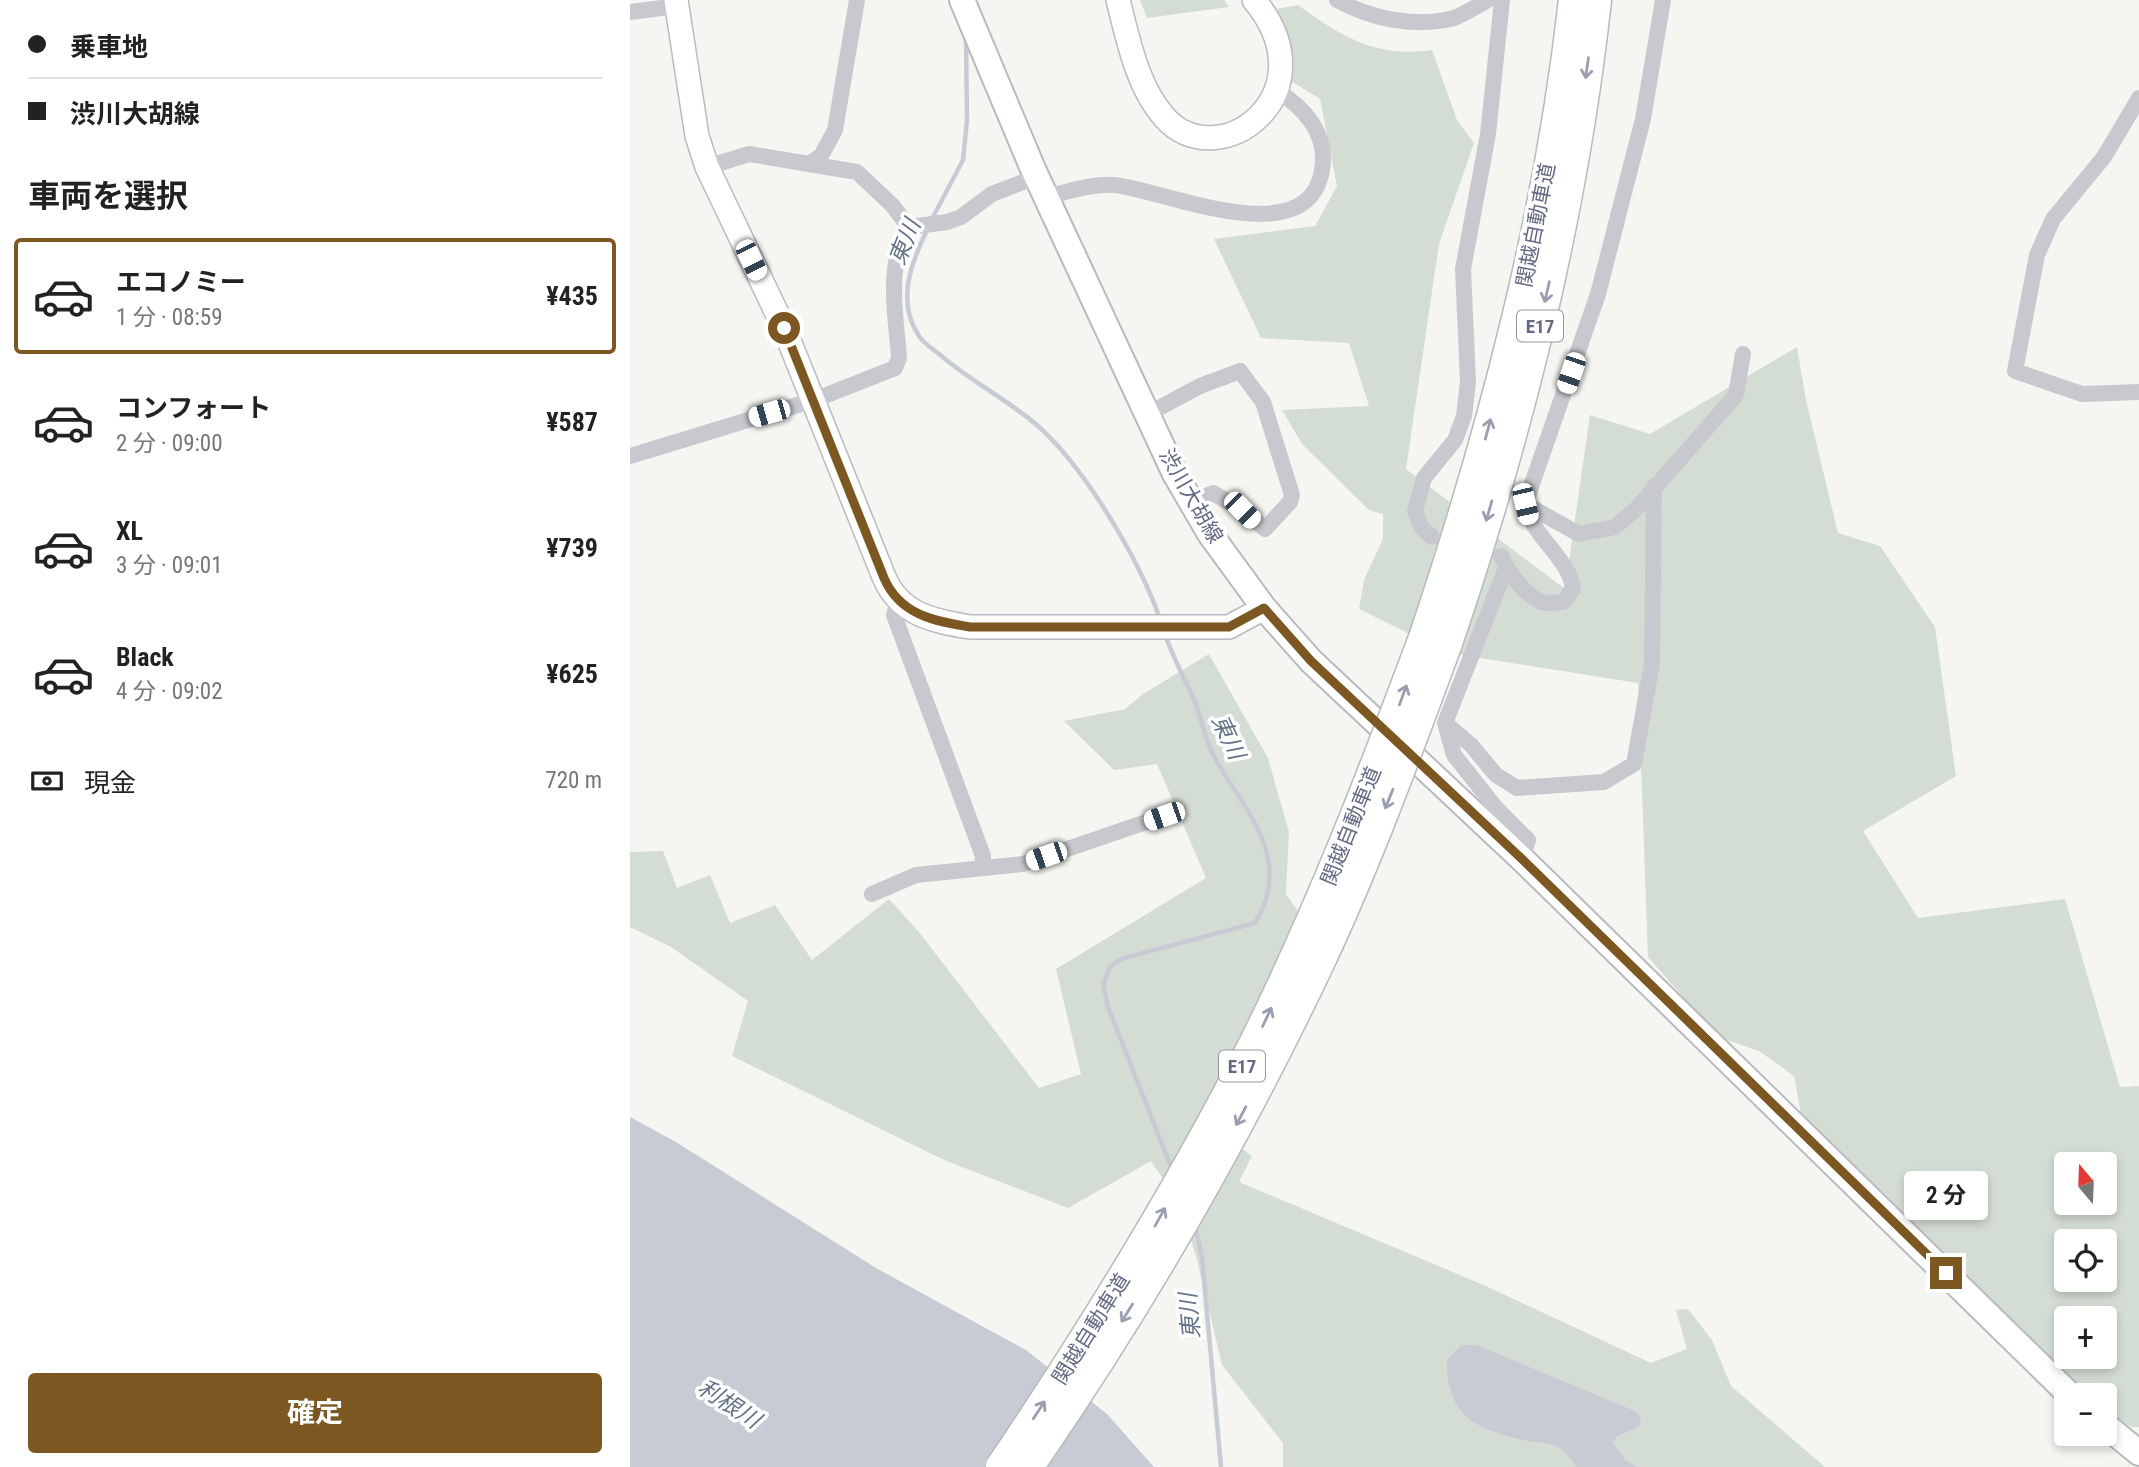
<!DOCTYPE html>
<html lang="ja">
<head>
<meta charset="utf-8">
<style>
	body { margin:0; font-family:"Roboto Condensed","Noto Sans JP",sans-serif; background:#f2f2f2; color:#222; height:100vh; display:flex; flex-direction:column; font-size:26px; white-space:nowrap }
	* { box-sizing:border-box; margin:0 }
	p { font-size:23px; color:#767676 }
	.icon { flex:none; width:38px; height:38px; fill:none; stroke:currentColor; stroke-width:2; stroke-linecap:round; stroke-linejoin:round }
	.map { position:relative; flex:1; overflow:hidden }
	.drawer { display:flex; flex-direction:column; background:#fff; width:630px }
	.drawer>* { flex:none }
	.hud { display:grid; align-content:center; height:154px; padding:0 28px; background:#fff }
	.needle { width:46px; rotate:341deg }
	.buttons { position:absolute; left:1424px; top:1152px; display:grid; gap:14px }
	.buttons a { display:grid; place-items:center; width:63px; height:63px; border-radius:7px; background:#fff; box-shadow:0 4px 10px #0003; font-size:35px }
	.end { position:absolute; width:32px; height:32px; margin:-16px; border:9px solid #7c5721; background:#fff; box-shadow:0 0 0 4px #fff }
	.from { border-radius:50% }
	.bubble { position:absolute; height:49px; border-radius:7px; background:#fff; box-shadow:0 4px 10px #0003; font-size:23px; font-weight:700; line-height:49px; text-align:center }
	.car { position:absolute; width:21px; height:42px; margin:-21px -10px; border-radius:9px; box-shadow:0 0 5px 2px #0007; background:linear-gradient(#fff 24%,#345 0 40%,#fff 0 76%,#345 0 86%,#fff 0) }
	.hud b { display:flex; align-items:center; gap:24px; height:66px; font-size:26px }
	.hud b+b { border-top:2px solid #e0e0e0 }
	.hud i { width:18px; height:18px; background:#222 }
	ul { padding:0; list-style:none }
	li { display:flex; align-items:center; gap:21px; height:116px; margin:0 14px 10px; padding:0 14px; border:4px solid transparent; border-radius:7px }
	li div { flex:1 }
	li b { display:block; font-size:26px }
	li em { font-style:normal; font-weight:700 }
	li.on { border-color:#7c5721 }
	li>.icon { width:63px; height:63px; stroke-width:1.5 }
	h2 { padding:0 28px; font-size:32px; line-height:84px }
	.pay { display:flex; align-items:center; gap:18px; height:77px; padding:0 28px; font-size:26px }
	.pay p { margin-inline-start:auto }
	.primary-button { display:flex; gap:14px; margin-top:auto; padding:14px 28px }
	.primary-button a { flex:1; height:80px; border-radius:7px; background:#7c5721; color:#fff; font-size:28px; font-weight:700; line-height:80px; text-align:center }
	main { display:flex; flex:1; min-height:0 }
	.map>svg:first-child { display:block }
	.green { fill:#d4ddd4; fill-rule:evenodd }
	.water { fill:#c7cbd4 }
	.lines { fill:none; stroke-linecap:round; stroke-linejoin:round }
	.stream { stroke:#c7cbd4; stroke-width:4.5 }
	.secondary-casing { stroke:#babbc2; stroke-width:26 }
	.primary-casing { stroke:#b8bac0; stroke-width:28 }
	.highway-casing { stroke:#b8b9be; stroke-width:33 }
	.street { stroke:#c8c9ce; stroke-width:16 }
	.secondary { stroke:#fff; stroke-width:23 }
	.primary { stroke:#fff; stroke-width:24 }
	.highway { stroke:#fff; stroke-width:30 }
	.highway-bridge-casing { stroke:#b8b9be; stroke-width:33; stroke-linecap:butt }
	.highway-bridge { stroke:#fff; stroke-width:30 }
	.oneway { stroke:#9a9eb0 }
	.route { stroke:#7c5721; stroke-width:9 }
	.labels { text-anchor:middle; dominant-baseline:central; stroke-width:7; stroke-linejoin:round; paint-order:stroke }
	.shield { fill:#fff; stroke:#9297aa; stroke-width:2 }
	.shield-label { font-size:19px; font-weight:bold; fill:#646a85 }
	.street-label { font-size:21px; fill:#646a85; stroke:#fff }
	.water-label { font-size:23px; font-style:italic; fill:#647288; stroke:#fff }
</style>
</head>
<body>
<main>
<section class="drawer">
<div class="hud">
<b><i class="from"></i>乗車地</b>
<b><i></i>渋川大胡線</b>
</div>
<h2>車両を選択</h2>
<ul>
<li class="on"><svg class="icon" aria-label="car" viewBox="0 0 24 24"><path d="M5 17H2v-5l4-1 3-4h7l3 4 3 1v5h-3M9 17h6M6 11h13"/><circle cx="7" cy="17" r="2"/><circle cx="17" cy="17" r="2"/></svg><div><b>エコノミー</b><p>1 分 · 08:59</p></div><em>¥435</em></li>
<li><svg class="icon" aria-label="car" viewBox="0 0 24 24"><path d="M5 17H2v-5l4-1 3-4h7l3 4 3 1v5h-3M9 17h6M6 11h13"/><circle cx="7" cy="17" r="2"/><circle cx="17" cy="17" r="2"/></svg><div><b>コンフォート</b><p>2 分 · 09:00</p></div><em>¥587</em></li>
<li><svg class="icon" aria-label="car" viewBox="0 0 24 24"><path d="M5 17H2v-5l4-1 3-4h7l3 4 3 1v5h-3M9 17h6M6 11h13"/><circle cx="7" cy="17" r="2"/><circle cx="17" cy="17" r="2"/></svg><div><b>XL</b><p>3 分 · 09:01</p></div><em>¥739</em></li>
<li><svg class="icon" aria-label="car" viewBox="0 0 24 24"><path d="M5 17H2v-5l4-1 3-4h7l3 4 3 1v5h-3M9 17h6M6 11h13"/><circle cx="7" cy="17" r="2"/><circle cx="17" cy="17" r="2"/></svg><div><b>Black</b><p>4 分 · 09:02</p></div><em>¥625</em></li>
</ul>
<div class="pay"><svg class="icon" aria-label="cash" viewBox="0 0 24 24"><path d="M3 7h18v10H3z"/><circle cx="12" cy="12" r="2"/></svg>現金<p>720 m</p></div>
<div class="primary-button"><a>確定</a></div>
</section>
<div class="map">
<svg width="1509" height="1467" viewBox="0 0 1509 1467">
	<rect width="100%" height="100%" fill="#f5f6f2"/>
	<!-- green -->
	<path class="green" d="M510,0H594L599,7L517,18Z
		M668,5C712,37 746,58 802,50L827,120L844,143L809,244L776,469L935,589L960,415L1020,434L1167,347L1176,400L1208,533L1250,546L1305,627L1326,776L1233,831L1288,918L1435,899L1490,1087L1509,1086V1427H1501L1475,1410V1395H1457L1173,1124L1164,1076L1129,1051L1088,1037L1018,957L1008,683L818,653L729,609L734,580L753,539V514L739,510L672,444L652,410L739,406L719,343L631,338L584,239L685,226L707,186L690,99L661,81C664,55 659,32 646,9ZM1437,1164H1475V1202H1437ZM1437,1241H1475V1279H1437ZM1437,1318H1475V1356H1437Z
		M579,654L638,758L659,832L656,894L673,918L576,1122L622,1156L609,1182L856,1286L1021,1363L1057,1349L1046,1310L1058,1309L1082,1340L1101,1386L1195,1467H653V1443L592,1365L566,1256L549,1203L521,1161L438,1208L314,1160L102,1056L118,1001L41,947L0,927V852L33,851L47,888L80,875L100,923L145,905L182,960L259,899L289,932L409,1088L451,1074L426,969L576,878L527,764L484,770L434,721L495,709L513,694Z"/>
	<!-- water -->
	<path class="water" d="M0,1117L46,1142L246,1268L396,1350L477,1414L524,1467H0Z
		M831,1345H847L1005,1411L1011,1418L1009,1427L987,1436L983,1443L995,1460L1007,1467H947C941,1461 935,1450 928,1447C919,1442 905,1443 895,1440C846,1430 816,1415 817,1360Z"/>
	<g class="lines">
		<!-- stream -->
		<path class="stream" d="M302,219L333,160L337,120L336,36
			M297,230C281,263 266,302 289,336C293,343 303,349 309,354C340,381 377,399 408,426C455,468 509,559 530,619
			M535,634C543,658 555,679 565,702C572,720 575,741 585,758C614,810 665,859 625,923L491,959L480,967L473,984L478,1007L543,1172
			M565,1226L572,1258L591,1467"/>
		<!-- secondary casing -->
		<g class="secondary-casing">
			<path id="secondary" d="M46,0L67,136L77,167L154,328L254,577C270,615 304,621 340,627H599L634,608
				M488,0C498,39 507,87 535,118C589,177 702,94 624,0"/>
		</g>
		<!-- primary casing -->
		<g class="primary-casing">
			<path id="primary" d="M332,0L403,169L545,474L580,534L634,608L681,661L892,859L1440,1395
				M1475,1425L1509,1453"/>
		</g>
		<!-- highway casing -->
		<g class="highway-casing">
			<path id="highway" d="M795,635C864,429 920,216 944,0
				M817,643C888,435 942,219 966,0"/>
		</g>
		<!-- street -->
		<path class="street" d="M707,0C742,19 784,28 824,18C835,14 847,6 858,0
			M0,12L47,6
			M1509,98L1474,157L1423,219L1407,255L1385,371L1452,394L1509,392
			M179,164L227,172L262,205L279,227
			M77,167L119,154L179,164L191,156L205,130L227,0
			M416,197C437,192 464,183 485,185C537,191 689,260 693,160C694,130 672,107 648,91
			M518,414L570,386L610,371L633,402L662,495L660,502L635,529L612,510L583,493L560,503
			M0,456L184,400L265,368L269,358C266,315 255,266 279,227L317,222L331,217L362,194L406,177
			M895,504L949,534L985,527L1006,509L1106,395L1113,354
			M802,537L791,527L785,511L794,478L825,440L834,416L838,382L833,269L858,134L872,0
			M871,556C878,572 897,599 915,603C920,604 928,602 933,602L943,589C940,559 903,538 895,504L968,294L1013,119L1033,0
			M876,568L815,723L824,755L866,808L898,840L892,859
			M268,600L264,615L353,856L352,867
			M815,723L841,745L866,775L887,788L974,782L1004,764L1022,664L1024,486
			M242,894L286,875L393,864L534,816"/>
		<!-- secondary -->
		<use href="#secondary" class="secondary"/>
		<!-- primary -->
		<use href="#primary" class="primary"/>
		<!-- highway -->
		<use href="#highway" class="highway"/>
		<!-- highway-bridge casing -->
		<g class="highway-bridge-casing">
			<path id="highway-bridge" d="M371,1467C464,1329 551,1188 626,1040C691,909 744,772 795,635
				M398,1467C508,1308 606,1138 689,963C738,859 777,751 817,643"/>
		</g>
		<!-- highway-bridge -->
		<use href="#highway-bridge" class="highway-bridge"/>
	</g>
	<!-- one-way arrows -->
	<defs><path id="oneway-shaft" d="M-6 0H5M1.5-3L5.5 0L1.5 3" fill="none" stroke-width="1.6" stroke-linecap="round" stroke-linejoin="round" transform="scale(1.75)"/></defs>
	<g class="oneway">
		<use href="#oneway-shaft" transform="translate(957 68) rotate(98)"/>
		<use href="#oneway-shaft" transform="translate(917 292) rotate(103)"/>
		<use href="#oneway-shaft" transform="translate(858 429) rotate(-75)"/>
		<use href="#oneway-shaft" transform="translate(859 511) rotate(106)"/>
		<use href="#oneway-shaft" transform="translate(773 695) rotate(-70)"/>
		<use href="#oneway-shaft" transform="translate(759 799) rotate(112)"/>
		<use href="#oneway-shaft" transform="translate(637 1017) rotate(-65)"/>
		<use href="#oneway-shaft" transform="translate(611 1116) rotate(118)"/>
		<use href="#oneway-shaft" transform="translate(530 1217) rotate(-61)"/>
		<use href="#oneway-shaft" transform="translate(497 1313) rotate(122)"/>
		<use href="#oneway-shaft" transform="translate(409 1410) rotate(-57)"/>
	</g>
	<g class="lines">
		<!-- route -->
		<path class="route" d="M154,328L254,578C270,615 304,621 340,627H599L634,608L681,661L892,859L1316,1273"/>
	</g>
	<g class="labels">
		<!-- shield labels -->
		<g class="shield">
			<rect x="887" y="310.5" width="46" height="31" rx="5"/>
			<rect x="589" y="1050.5" width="46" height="31" rx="5"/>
		</g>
		<g class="shield-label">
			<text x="910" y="326">E17</text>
			<text x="612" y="1066">E17</text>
		</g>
		<!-- street labels -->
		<g class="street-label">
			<text transform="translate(906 225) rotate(-79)">関越自動車道</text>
			<text transform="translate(561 496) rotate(60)">渋川大胡線</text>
			<text transform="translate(721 826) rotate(-68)">関越自動車道</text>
			<text transform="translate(461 1329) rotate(-58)">関越自動車道</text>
		</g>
		<!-- water labels -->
		<g class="water-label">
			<text transform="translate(275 242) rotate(-68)">東川</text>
			<text transform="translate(598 737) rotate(65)">東川</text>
			<text transform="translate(560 1316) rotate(-95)">東川</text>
			<text transform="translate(99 1404) rotate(33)">利根川</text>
		</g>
	</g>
</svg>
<div class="buttons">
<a><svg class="needle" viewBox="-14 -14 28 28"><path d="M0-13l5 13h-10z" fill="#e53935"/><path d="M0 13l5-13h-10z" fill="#767676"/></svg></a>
<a><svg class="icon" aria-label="locate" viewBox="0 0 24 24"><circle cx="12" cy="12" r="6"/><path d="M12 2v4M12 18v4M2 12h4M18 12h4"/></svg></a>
<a>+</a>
<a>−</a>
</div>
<i class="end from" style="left:154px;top:328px"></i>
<i class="end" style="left:1316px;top:1273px"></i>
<div class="bubble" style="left:1274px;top:1171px;width:84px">2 分</div>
<i class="car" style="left:121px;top:260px;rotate:154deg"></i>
<i class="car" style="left:941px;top:373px;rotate:199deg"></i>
<i class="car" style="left:139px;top:413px;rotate:254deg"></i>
<i class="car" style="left:895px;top:504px;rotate:167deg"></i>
<i class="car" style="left:612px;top:510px;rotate:135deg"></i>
<i class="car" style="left:534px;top:816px;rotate:251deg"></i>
<i class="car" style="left:416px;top:856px;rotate:251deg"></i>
</div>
</main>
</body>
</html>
